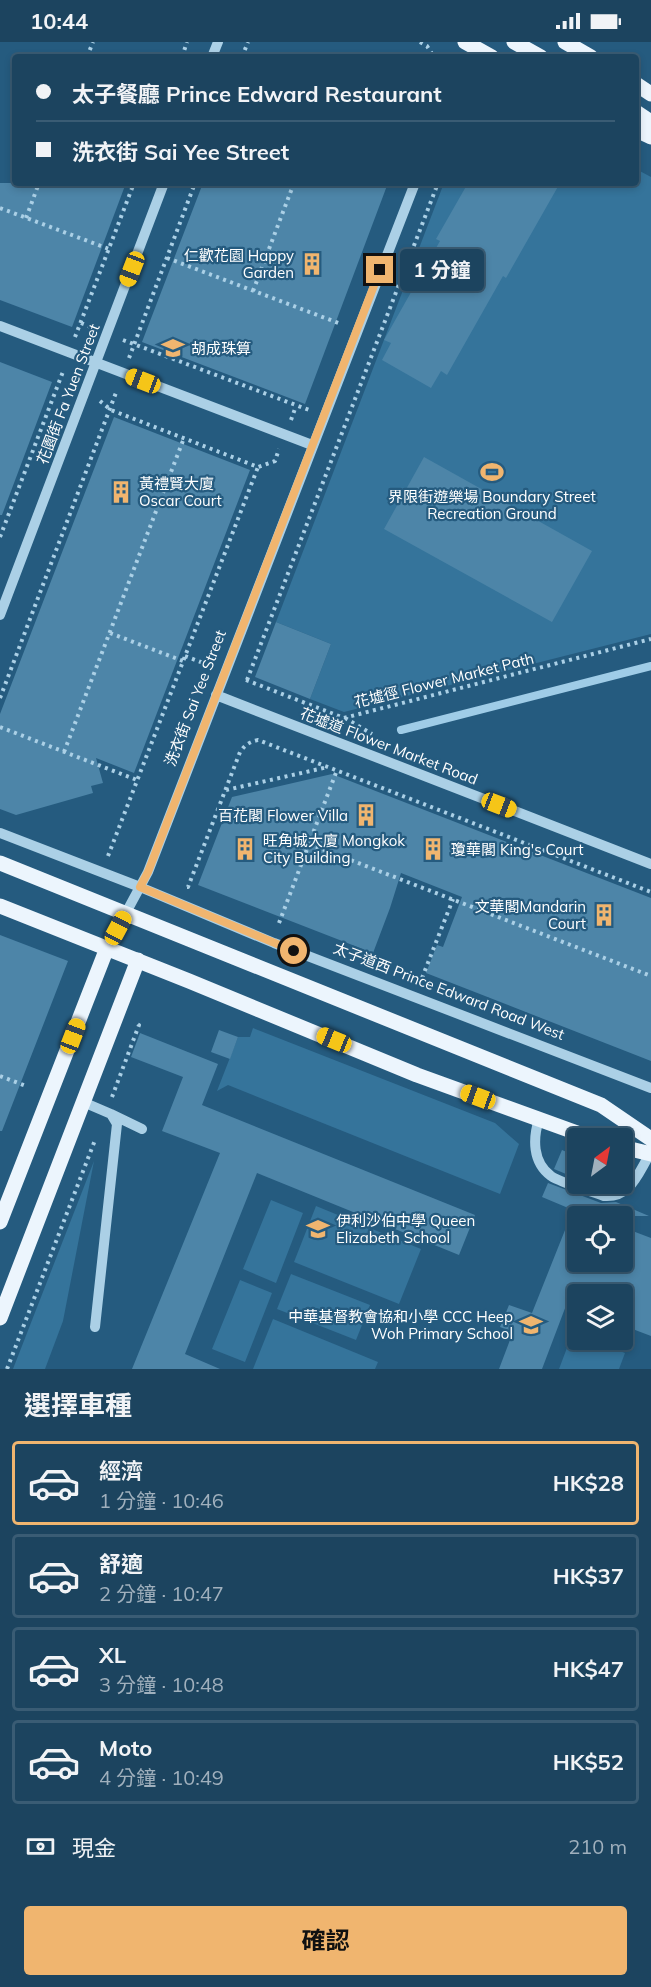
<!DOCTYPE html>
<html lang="zh-TW">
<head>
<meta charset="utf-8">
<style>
	body { margin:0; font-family:Mulish,"Noto Sans TC",sans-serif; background:#254b65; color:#f1f3f6; height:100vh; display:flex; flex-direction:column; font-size:22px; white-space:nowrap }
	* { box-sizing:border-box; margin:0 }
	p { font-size:20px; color:#a0b0bd }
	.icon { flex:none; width:33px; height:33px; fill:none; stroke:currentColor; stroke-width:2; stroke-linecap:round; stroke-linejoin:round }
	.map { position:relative; height:1327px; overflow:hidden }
	.details { display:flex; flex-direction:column; background:#1c445f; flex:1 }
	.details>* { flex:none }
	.top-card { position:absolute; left:12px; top:12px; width:627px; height:132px; border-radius:6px; box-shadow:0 3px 9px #0003,0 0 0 2px #3a5c74; display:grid; align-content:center; height:132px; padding:0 24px; background:#1c445f }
	.needle { width:39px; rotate:32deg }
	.controls { position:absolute; left:567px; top:1086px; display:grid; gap:12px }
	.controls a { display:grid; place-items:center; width:66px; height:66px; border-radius:6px; background:#1c445f; box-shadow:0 3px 9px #0003,0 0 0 2px #3a5c74; font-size:30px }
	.end { position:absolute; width:27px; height:27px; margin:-14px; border:8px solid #f0b56f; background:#111; box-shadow:0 0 0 3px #111 }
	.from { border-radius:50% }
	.bubble { position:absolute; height:42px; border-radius:6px; background:#1c445f; box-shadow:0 3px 9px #0003,0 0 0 2px #3a5c74; font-size:20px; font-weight:700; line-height:42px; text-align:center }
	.car { position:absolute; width:18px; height:36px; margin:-18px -9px; border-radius:8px; box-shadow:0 0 4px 2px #0007; background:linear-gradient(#f5c518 24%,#345 0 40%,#f5c518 0 76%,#345 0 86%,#f5c518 0) }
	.top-card b { display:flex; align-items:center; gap:21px; height:57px; font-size:22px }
	.top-card b+b { border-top:2px solid #3a5c74 }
	.top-card i { width:15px; height:15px; background:#f1f3f6 }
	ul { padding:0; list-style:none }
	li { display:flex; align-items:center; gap:18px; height:84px; margin:0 12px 9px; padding:0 12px; border:3px solid #3a5c74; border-radius:6px }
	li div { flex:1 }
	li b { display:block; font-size:22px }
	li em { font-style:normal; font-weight:700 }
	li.on { border-color:#f0b56f }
	li>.icon { width:54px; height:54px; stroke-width:1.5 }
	h2 { padding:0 24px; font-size:27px; line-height:72px }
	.pay { display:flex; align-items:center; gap:15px; height:66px; padding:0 24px; font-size:22px }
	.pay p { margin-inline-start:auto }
	.action { display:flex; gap:12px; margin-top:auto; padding:12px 24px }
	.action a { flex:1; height:69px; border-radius:6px; background:#f0b56f; color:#111; font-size:24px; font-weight:700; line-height:69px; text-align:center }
	.status { display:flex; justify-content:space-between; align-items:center; height:42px; padding:0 30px; background:#1c445f; direction:ltr }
	.status svg { height:16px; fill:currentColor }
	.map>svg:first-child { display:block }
	.green { fill:#35749b }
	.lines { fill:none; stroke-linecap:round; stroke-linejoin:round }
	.stream { stroke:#9fcce7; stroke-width:8 }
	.building { fill:#4d85a8 }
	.path { stroke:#abd0e6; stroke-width:4; stroke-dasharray:3 4.5; stroke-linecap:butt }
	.minor { stroke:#abd0e6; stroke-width:10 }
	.major { stroke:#ecf5fd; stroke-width:15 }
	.route { stroke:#f0b56f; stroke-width:8 }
	.labels { text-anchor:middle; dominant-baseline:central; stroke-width:4.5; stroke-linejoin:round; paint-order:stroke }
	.poi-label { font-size:15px; fill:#fff; stroke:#255b7f; text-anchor:start }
	.street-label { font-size:15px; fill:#fff; stroke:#255b7f }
</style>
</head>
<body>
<div class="status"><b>10:44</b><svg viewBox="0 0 49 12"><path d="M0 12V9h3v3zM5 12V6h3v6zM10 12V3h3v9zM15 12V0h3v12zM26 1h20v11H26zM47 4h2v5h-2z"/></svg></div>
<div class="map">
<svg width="651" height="1327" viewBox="0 0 651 1327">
	<rect width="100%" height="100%" fill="#255b7f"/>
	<!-- green -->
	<path class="green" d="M636,127L651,135V592L344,670L310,657L331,602L276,580L444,141H636Z
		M253,986L495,1081L519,1102L500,1152L228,1043L217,1049L238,995H250Z
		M94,1119L63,1279L45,1327H13Z
		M271,1158L303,1171L276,1241L243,1227Z
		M316,1164L421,1207L399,1262L294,1220Z
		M291,1232L370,1263L356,1298L277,1267Z
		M240,1238L272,1251L245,1320L212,1307Z
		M273,1277L378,1320L375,1327H253Z
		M573,1290L577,1292L578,1298H591L625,1311L619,1327H559Z"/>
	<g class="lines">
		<!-- stream -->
		<path class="stream" d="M401,688L651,624"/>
	</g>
	<!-- building -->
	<path class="building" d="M0,141H126L72,285L0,258Z
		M203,141H388L305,362L142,300Z
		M468,141H560L506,236L503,234L447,333L441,329L431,346L382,318L391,301L384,298L440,199L436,197Z
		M0,320L52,340L2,473H0Z
		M114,375L250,428L134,731L96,716L103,741L91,744L93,751L16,773L0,767V672Z
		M424,415L592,509L552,580L384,487Z
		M276,580L331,602L310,657L255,635Z
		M332,732L651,856V1019L426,931L437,903L443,905L462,855L401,831L390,866L373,911L198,843L232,755Z
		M0,893L68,919L2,1089H0Z
		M219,988L238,995L230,1017L211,1010Z
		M140,991L218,1022L202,1063L475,1173L459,1213L257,1131L185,1312L220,1327H132L220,1111L162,1089L183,1035L131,1015Z
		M562,1108L578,1115V1137L554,1127Z
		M548,1141L601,1161L616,1160L649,1174H578V1220H622V1185L651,1196V1294L622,1283V1252H578V1265L567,1261L542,1327H499L513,1290L500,1285L509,1263L532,1271L573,1168L542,1155Z"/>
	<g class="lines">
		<!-- path -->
		<path class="path" d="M420,0L427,4L434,15
			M87,15L93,0
			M182,15L187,0
			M242,15L248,0
			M0,166L109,207
			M26,176L39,141
			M167,216L341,282
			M253,249L294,141
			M81,281L91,285
			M75,295L134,141
			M123,298L309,368
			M129,316L195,141
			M100,359L111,368L258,425L275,419L279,407
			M291,378L296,364
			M0,495L64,327
			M110,591L183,619
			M185,614L211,624
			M246,638L344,676L651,597
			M247,638L438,141
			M0,656L117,348
			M345,676L372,692
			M0,685L137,738
			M64,710L184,396
			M226,748L328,725
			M309,802L651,934
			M108,814L258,425
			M187,845H188L240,710C245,703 249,700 258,698L651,850
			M279,881L337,728
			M422,936L453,857
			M0,1034L26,1044
			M112,1055L139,983L134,981
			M7,1327L95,1098"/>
		<!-- minor -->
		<path class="minor" d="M212,15L218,0
			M0,284L312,403
			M0,573L164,141
			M216,653L651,822
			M0,791L140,845L274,901L651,1046
			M107,906L148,830L415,141
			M83,1060L111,1072L117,1082L95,1285
			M111,1072L142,1087
			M539,1077C533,1096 532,1120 551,1134C561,1141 591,1149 604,1154C631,1156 638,1131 650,1112"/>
		<!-- major -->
		<path class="major" d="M465,0L492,15
			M514,0L541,15
			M565,0L591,15
			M636,42L651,52
			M636,70L651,80
			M636,88L651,95
			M0,821L601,1063L651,1097
			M0,864L189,939L417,1033L591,1096
			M622,1105L651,1112
			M0,1180L107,906
			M0,1276L138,918"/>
	</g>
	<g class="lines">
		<!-- route -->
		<path class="route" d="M294,909L140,845L148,830L380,228"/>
	</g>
	<!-- icons -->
	<defs>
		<g id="building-bare" transform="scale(1.8)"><path d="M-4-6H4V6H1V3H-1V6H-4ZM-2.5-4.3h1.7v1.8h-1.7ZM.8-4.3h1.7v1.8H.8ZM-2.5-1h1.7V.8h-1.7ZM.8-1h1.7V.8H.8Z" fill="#f0b56f" stroke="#255b7f" stroke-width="2.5" paint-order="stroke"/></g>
		<g id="school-bare" transform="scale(1.8)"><path d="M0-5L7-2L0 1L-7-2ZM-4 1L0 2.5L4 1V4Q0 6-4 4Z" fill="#f0b56f" stroke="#255b7f" stroke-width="2.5" paint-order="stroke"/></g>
		<g id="stadium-bare" transform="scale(1.8)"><path d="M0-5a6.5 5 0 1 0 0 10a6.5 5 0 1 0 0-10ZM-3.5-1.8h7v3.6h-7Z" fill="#f0b56f" stroke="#255b7f" stroke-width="2.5" paint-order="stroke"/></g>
	</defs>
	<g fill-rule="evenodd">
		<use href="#building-bare" x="312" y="222"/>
		<use href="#school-bare" x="173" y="306"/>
		<use href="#stadium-bare" x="492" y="430"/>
		<use href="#building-bare" x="121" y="450"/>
		<use href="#building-bare" x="366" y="773"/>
		<use href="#building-bare" x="245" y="807"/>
		<use href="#building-bare" x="433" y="807"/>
		<use href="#building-bare" x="604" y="873"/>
		<use href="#school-bare" x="318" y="1187"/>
		<use href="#school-bare" x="531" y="1283"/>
	</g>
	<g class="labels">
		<!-- poi labels -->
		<g class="poi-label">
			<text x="294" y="213" text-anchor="end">仁歡花園 Happy<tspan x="294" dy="17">Garden</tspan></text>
			<text x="191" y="306">胡成珠算</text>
			<text x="139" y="441">黃禮賢大廈<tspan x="139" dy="17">Oscar Court</tspan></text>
			<text x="492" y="454" text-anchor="middle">界限街遊樂場 Boundary Street<tspan x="492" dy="17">Recreation Ground</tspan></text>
			<text x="348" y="773" text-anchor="end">百花閣 Flower Villa</text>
			<text x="263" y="798">旺角城大廈 Mongkok<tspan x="263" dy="17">City Building</tspan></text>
			<text x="451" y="807">瓊華閣 King's Court</text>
			<text x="586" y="864" text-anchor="end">文華閣Mandarin<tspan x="586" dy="17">Court</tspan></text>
			<text x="336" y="1178">伊利沙伯中學 Queen<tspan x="336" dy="17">Elizabeth School</tspan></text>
			<text x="513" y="1274" text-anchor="end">中華基督教會協和小學 CCC Heep<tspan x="513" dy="17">Woh Primary School</tspan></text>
		</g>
		<!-- street labels -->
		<g class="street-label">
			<text transform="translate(68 352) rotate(-69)">花園街 Fa Yuen Street</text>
			<text transform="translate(444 638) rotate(-14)">花墟徑 Flower Market Path</text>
			<text transform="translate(195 656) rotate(-69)">洗衣街 Sai Yee Street</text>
			<text transform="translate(389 704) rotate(21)">花墟道 Flower Market Road</text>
			<text transform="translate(449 949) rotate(21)">太子道西 Prince Edward Road West</text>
		</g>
	</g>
</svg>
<div class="controls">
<a><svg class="needle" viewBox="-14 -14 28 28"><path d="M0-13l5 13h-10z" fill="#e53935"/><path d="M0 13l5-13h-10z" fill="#a0b0bd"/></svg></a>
<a><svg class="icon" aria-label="locate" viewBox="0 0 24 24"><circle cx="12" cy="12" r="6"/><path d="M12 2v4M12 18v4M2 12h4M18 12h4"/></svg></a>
<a><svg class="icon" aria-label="layers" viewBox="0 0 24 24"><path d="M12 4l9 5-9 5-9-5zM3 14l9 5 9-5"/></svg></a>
</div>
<i class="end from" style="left:294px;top:909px"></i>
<i class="end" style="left:380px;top:228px"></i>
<div class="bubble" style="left:400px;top:207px;width:84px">1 分鐘</div>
<i class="car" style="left:132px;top:227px;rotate:201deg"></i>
<i class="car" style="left:143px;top:339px;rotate:291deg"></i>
<i class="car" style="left:499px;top:763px;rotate:111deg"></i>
<i class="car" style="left:118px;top:886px;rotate:28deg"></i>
<i class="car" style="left:73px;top:994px;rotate:21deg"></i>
<i class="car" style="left:334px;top:998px;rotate:292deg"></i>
<i class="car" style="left:478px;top:1055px;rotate:290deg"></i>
<div class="top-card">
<b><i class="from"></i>太子餐廳 Prince Edward Restaurant</b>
<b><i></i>洗衣街 Sai Yee Street</b>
</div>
</div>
<section class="details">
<h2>選擇車種</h2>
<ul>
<li class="on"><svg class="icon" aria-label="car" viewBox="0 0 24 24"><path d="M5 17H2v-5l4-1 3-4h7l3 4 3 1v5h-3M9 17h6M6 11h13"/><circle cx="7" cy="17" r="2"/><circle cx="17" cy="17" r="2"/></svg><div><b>經濟</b><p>1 分鐘 · 10:46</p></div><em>HK$28</em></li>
<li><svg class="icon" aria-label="car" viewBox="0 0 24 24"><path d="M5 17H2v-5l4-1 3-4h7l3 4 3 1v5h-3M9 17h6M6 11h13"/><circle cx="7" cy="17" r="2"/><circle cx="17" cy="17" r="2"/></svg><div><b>舒適</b><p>2 分鐘 · 10:47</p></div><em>HK$37</em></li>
<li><svg class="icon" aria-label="car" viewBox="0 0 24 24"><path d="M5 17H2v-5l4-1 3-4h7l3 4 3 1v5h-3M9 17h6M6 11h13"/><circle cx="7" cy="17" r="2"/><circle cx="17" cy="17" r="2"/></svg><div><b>XL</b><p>3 分鐘 · 10:48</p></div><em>HK$47</em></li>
<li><svg class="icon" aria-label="car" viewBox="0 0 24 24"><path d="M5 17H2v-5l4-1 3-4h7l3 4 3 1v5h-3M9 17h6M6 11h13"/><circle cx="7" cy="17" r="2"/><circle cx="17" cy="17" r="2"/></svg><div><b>Moto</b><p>4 分鐘 · 10:49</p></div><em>HK$52</em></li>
</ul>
<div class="pay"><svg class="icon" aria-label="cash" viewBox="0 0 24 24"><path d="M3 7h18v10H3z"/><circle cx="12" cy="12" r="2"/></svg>現金<p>210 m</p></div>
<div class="action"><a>確認</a></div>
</section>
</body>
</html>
